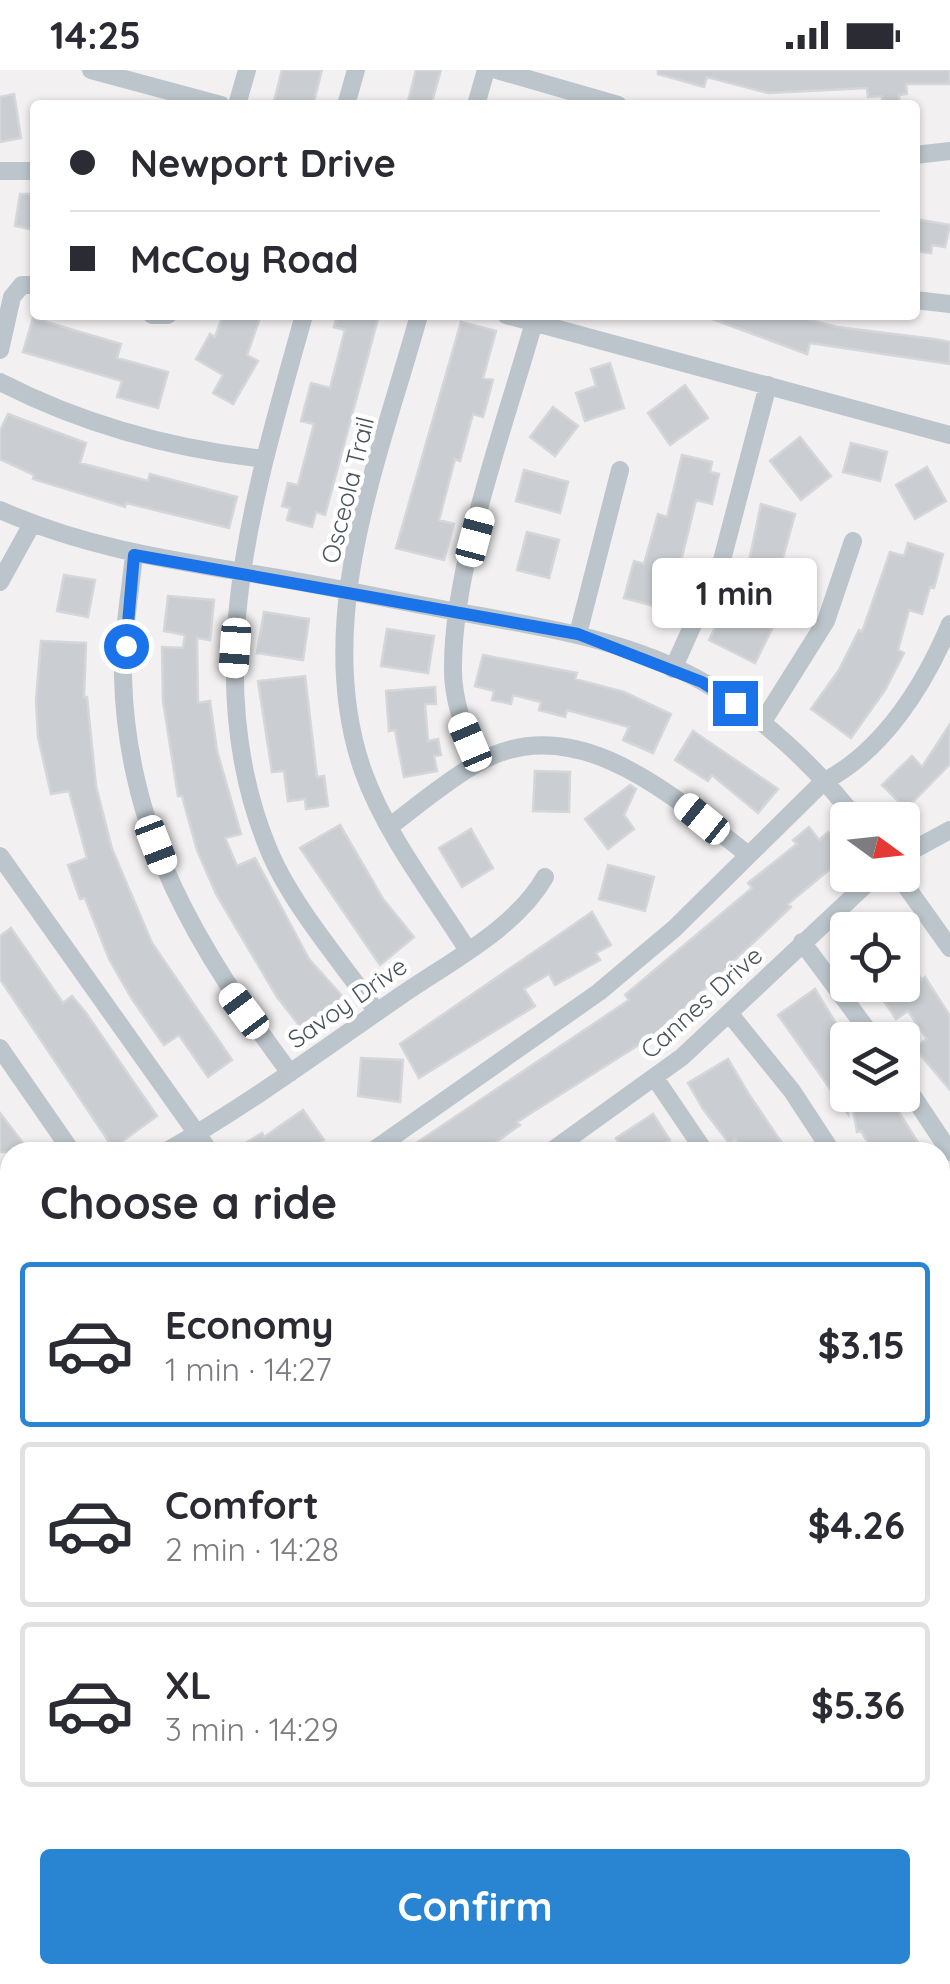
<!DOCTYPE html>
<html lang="en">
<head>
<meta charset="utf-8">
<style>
	body { margin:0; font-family:Quicksand,sans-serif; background:#f2f2f3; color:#2b2b33; height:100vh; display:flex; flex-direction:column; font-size:38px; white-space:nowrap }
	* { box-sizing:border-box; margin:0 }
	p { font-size:32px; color:#7c7c81 }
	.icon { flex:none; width:55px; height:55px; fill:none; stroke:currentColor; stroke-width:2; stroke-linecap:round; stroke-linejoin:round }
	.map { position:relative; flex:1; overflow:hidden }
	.details { position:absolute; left:0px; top:1072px; width:950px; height:842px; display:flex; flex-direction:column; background:#fff; border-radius:30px 30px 0 0; box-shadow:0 2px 8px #0004 }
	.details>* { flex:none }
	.top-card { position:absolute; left:30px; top:30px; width:890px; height:220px; border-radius:10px; box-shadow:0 2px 8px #0004; display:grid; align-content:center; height:220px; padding:0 40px; background:#fff }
	.needle { width:65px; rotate:105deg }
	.fabs { position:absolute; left:830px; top:732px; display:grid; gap:20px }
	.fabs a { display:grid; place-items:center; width:90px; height:90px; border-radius:10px; background:#fff; box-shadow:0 2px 8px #0004; font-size:50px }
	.end { position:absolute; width:45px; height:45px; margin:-22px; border:12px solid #1a73e8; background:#fff; box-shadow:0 0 0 5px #fff }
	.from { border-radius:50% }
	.bubble { position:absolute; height:70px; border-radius:10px; background:#fff; box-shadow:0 2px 8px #0004; font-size:32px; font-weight:700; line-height:70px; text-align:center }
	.car { position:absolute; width:30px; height:60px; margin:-30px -15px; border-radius:12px; box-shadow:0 0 8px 2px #0007; background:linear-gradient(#fff 24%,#345 0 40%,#fff 0 76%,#345 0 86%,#fff 0) }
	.top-card b { display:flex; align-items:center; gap:35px; height:95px; font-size:38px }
	.top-card b+b { border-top:2px solid #e1e1e2 }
	.top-card i { width:25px; height:25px; background:#2b2b33 }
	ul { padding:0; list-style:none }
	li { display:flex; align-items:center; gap:30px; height:165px; margin:0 20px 15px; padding:0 20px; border:5px solid #e1e1e2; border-radius:10px }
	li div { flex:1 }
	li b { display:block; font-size:38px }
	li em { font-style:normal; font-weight:700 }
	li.active { border-color:#2984d2 }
	li>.icon { width:90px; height:90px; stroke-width:1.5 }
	h2 { padding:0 40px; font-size:45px; line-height:120px }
	.primary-button { display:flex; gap:20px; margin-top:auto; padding:20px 40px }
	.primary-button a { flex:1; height:115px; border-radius:10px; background:#2984d2; color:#fff; font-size:40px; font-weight:700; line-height:115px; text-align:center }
	.status { display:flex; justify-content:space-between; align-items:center; height:70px; padding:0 50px; background:#fff; direction:ltr }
	.status svg { height:28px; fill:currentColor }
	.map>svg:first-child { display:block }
	.building { fill:#cacdd1; stroke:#d4d6da; stroke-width:2.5 }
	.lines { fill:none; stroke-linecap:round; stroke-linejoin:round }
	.minor { stroke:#bcc5cb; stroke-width:18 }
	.major { stroke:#b2c1cc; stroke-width:22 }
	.route { stroke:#1a73e8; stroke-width:12 }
	.labels { text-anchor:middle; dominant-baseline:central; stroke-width:9; stroke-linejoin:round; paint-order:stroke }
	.street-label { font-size:25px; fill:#49545b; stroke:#fff }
</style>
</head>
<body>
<div class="status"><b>14:25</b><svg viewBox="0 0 49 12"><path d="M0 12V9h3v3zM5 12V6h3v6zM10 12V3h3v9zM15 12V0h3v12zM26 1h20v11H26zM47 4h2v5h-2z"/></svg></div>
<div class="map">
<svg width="950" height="1914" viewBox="0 0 950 1914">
	<rect width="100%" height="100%" fill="#f2f0f0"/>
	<!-- building -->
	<path class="building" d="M282,0H322L313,35H273Z
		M416,0H441L431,35H407Z
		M658,0H950V14H906L907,24L899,25L900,34L883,35L882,26L868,27L867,18L768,23L707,7L704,17L658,4Z
		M14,24L21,68L0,72V27Z
		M20,124H35V160L15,156Z
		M915,149L950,155L945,177L932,175L931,183L915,181Z
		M223,245H261L247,285L258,291L233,334L213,323L223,305L196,289L210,264L215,267Z
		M337,245H379L325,445L316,442L312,457L287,450L290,438L282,436L288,413L298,415L314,354L301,351L311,313L330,318L345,260L334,257Z
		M713,245H792L837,257L934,269L950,272V294L810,273L807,284L712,249Z
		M33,248L121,274L117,288L168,302L158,338L117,327L122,311L23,282Z
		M461,252L496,261L483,308L493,310L483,347L473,344L460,391L455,389L439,450L454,454L444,490L396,478Z
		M610,293L624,338L585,351L576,323L596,316L591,299Z
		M685,315L708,348L670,375L648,343Z
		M553,337L578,356L555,386L530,367Z
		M8,344L86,373L80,393L148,411L150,404L237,427L229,458L126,433L125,437L33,409L34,405L0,389V361Z
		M800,367L831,406L801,430L770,391Z
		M851,373L887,382L880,411L843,402Z
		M682,385L712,392L710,402L719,404L712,434L696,430L669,540L624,528L634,491L644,494L658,444L667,447Z
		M927,397L946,431L915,449L896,415Z
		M524,400L568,412L560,443L516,431Z
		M761,434L795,444L781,495L794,498L784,537L742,525Z
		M527,462L559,470L549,508L517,500Z
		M908,473L943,484L934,518L930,517L922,544L909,540L898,580L904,583L885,620L851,668L811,639L839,600L859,560L862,562L890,482L904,486Z
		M64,505L95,510L88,547L57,541Z
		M168,526L214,530L210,570L197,568L198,633L210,631L217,681L241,764L225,768L237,796L255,788L309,889L343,927L303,960L277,927L216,824L197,780L182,726H178L163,631L162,577L183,578L185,565L164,561Z
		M726,536L772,559L755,593L709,570Z
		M264,542L309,549L303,590L257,583Z
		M387,559L434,566L428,603L381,596Z
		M41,571L86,573L84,627H87L96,716L112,779L152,873L232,990L208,1007L179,965L164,975L132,929L109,889L85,828L80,829L68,795L87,788L69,721L51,724L38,667L36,630Z
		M483,585L577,603L575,609L624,622L671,644L653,683L623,670L629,657L567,640L565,647L539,640L541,632L513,625L511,634L492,630L494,621L475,616Z
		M305,606L317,707L324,706L328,736L306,739L305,729L288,731L284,701L272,702L258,611Z
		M435,617L436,634H425L428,671L438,669L441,685L434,686L437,701L404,707L395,660L389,661L386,621Z
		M950,654V694L906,739L882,715L912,686L922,697Z
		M693,661L778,719L758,743L712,705L708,711L675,690Z
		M535,701L570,702L569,742L533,741Z
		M630,715L636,719L624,745L634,759L608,779L585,749Z
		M340,755L383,829L414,867L380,895L300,778Z
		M809,757L819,770L828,762L847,785L788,834L791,837L659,962L517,1052L520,1055L489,1077L493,1082H403L629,930L625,925L752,818L748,813L797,774L793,770Z
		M471,759L493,798L462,817L439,778Z
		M608,795L654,807L645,841L599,829Z
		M592,842L611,875L596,883L600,890L555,915L549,904L524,919L535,936L419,1008L400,974Z
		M11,858L63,933L72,926L86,943L157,1046L113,1078L0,909V866Z
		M902,884L922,910L925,907L950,946V1020L914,977L927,969L908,941L896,949L873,915H902Z
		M815,919L848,973V1044L778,945Z
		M361,988L403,990L400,1032L358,1026Z
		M728,989L748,1023L788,1082H743L735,1069L729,1073L703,1039L688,1013Z
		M898,1030L900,1044L924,1082H874L861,1061L857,1062L853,1038Z
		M303,1040L324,1070L306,1082H231L262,1063L264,1067Z
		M0,1043L30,1082H0Z
		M653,1044L670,1070L651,1082H625L616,1068Z"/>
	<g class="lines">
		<!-- minor -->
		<path class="minor" d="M91,0L221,35
			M497,0L618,35
			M237,35L247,0
			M346,35L356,0
			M476,35L486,0
			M915,85L950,81
			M0,101H35
			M915,230L950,234
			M152,245H168
			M304,245C256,418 196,603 268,778C290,833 342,893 377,942
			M419,245C379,390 311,551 363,701C386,765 431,822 467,879
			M506,245L950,365
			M0,280L12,227L22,215H35
			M0,312C84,355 171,379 265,389
			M0,440C79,475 157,488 242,502C314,513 386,529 458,542C542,557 631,570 705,613C762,646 817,698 857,750
			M134,485C130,525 122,567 123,607C127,765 199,880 290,1003
			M0,512L32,454
			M578,564L620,400
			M673,599L722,490L768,315
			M762,653L826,551L853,471
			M478,692C465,662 452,630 453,596C453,495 506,352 534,252
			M389,757C417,736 445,712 476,694C574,636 673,726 747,784
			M0,786L210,1082
			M902,786L950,760
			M898,805L950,878
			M802,872L875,970
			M729,943L792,1021L832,1082
			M0,978L72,1082
			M655,1008L705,1082
			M902,1010L950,1082
			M165,1082C248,1035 325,978 403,924C451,891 516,858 545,807
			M371,1082L599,922L675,858L823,712C883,681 924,616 950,554
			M550,1082L682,987L876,805
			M940,1232L950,1240
			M0,1280L10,1273
			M940,1366L950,1371
			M0,1450L10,1460
			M940,1484L950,1487
			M0,1510L10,1502
			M940,1586L950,1590
			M940,1694L950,1698
			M940,1802L950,1805
			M0,1818L10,1829
			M76,1905L85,1914
			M487,1905L500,1914
			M910,1905L939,1914
			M110,1914L127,1905
			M376,1914L413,1909L416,1905"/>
		<!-- major -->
		<path class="major" d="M0,1617L10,1628
			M0,1668L10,1679
			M181,1905L186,1914
			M218,1905L223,1914"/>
	</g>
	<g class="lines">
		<!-- route -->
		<path class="route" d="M126,576L134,485L578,564L702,612L735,633"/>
	</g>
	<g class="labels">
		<!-- street labels -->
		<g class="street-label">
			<text transform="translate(347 420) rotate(-76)">Osceola Trail</text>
			<text transform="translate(347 932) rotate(-35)">Savoy Drive</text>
			<text transform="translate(701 932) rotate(-42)">Cannes Drive</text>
		</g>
	</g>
</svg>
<div class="fabs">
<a><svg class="needle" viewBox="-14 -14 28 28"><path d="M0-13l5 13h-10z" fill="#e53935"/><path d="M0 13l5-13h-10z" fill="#7c7c81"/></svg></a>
<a><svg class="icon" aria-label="locate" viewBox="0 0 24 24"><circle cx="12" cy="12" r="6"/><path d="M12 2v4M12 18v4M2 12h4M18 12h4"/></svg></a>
<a><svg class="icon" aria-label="layers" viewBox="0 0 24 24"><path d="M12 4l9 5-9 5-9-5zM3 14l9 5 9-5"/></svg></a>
</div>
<i class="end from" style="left:126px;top:576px"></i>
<i class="end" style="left:735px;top:633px"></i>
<div class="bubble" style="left:652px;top:488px;width:165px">1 min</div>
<i class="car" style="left:475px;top:467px;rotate:15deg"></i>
<i class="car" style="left:235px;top:578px;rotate:184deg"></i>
<i class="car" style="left:470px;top:672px;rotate:337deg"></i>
<i class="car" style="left:702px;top:749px;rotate:309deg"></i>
<i class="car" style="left:156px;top:775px;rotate:159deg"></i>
<i class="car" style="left:244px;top:941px;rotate:323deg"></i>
<div class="top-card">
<b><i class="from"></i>Newport Drive</b>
<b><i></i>McCoy Road</b>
</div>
<section class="details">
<h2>Choose a ride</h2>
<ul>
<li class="active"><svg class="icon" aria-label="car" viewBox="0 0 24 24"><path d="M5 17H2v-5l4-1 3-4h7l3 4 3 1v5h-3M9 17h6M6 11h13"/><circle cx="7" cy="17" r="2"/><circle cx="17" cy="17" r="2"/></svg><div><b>Economy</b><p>1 min · 14:27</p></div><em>$3.15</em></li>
<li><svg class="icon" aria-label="car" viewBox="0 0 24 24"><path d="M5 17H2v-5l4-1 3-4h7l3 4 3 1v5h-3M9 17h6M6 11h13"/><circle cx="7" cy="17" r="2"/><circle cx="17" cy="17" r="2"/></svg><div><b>Comfort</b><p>2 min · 14:28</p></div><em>$4.26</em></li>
<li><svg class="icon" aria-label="car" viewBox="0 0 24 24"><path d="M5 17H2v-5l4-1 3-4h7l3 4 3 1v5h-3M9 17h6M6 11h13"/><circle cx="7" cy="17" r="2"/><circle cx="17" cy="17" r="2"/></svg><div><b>XL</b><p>3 min · 14:29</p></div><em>$5.36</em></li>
</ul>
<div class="primary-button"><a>Confirm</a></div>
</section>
</div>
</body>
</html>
